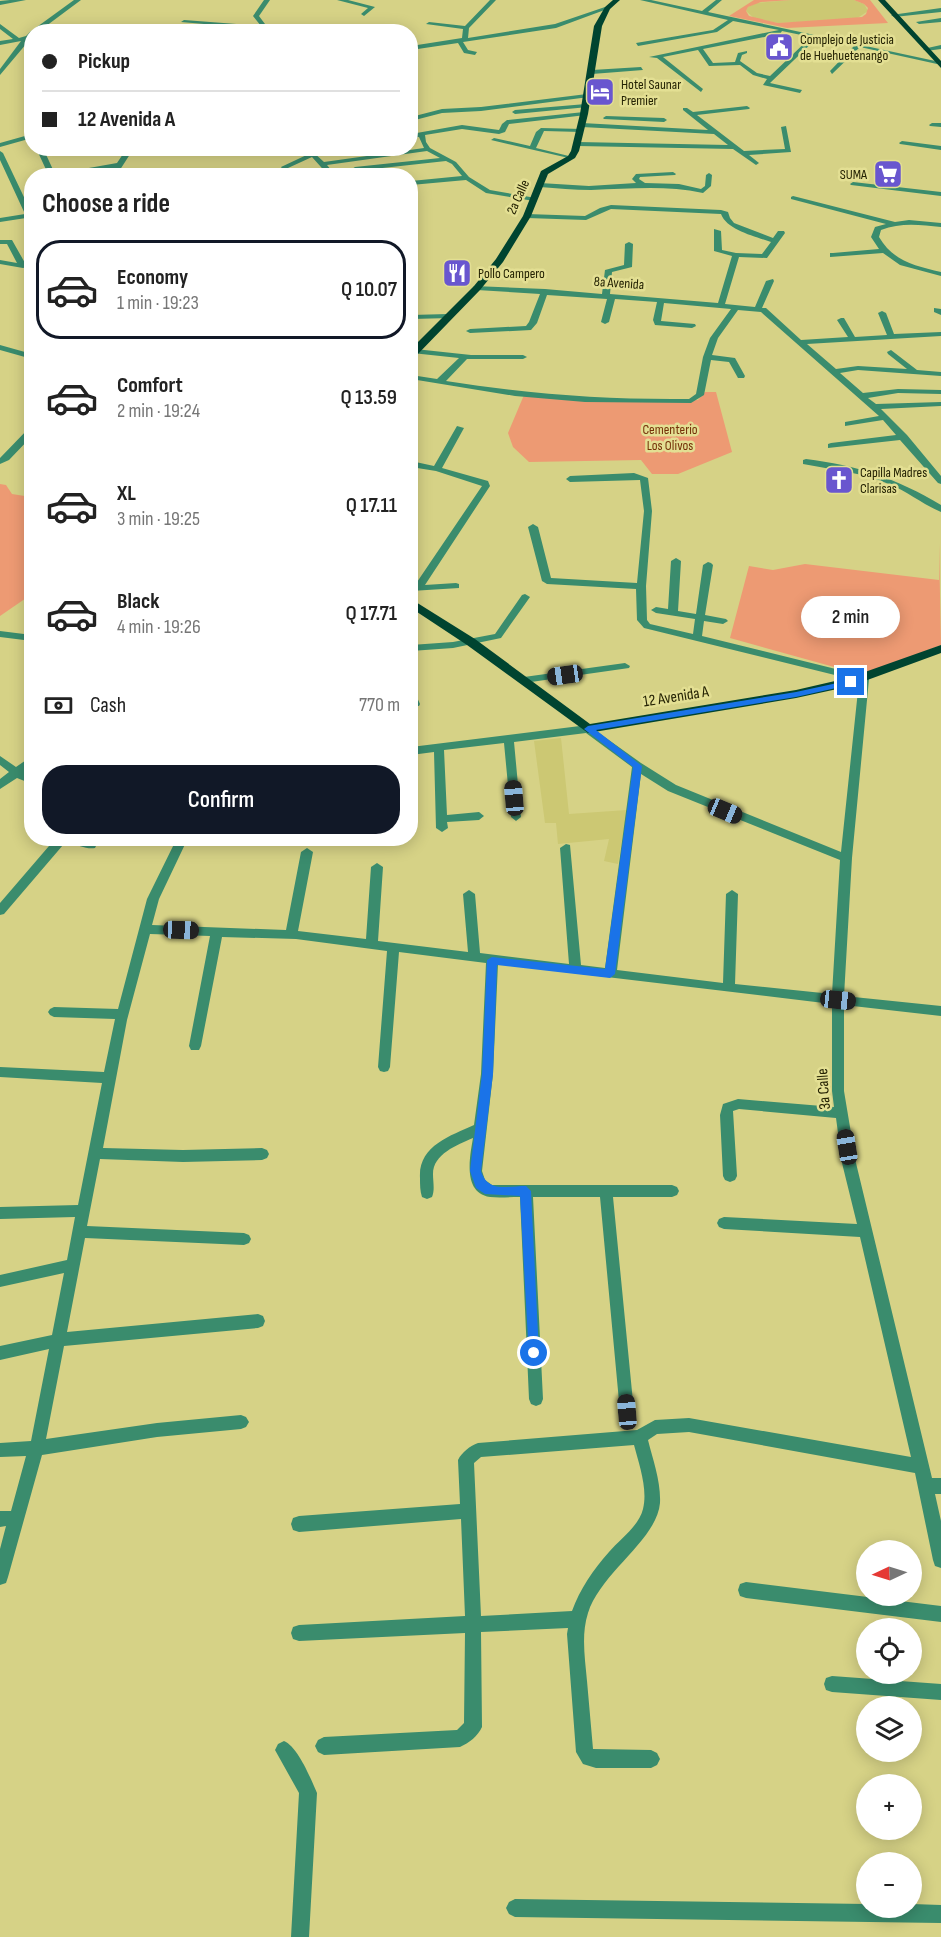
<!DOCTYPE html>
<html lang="en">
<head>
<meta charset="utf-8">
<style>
	body { margin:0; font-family:"Sofia Sans Condensed",sans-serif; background:#f2f2f2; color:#222; height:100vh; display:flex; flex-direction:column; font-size:22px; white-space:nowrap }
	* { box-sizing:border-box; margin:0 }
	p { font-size:20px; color:#767676 }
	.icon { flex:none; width:33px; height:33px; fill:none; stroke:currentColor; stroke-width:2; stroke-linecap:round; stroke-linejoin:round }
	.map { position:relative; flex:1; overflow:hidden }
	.drawer { position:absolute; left:24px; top:168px; width:394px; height:678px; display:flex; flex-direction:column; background:#fff; border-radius:24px; box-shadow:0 3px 15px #0003 }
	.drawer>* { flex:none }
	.top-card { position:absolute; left:24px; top:24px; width:394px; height:132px; border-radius:24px; box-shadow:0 3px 15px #0003; display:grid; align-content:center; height:132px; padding:0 18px; background:#fff }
	.needle { width:39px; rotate:266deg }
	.buttons { position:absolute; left:856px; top:1540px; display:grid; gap:12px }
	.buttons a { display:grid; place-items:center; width:66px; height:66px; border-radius:50%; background:#fff; box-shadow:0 3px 15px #0003; font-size:30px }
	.end { position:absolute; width:27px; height:27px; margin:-14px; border:8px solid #1a73e8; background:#fff; box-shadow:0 0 0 3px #fff }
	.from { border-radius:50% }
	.bubble { position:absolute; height:42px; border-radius:21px; background:#fff; box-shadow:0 3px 15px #0003; font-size:20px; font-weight:600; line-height:42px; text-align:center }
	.car { position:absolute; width:18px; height:36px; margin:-18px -9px; border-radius:8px; box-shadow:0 0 4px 2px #0007; background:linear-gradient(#222 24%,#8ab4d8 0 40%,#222 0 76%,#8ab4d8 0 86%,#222 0) }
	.top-card b { display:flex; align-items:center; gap:21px; height:57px; font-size:22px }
	.top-card b+b { border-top:2px solid #e0e0e0 }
	.top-card i { width:15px; height:15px; background:#222 }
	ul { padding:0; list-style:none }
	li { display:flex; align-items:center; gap:18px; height:99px; margin:0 12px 9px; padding:0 6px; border:3px solid transparent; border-radius:24px }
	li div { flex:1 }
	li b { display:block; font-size:22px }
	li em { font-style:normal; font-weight:600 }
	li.current { border-color:#111827 }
	li>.icon { width:54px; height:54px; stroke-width:1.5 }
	h2 { padding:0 18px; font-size:27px; line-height:72px }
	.pay { display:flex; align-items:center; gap:15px; height:66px; padding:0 18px; font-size:22px }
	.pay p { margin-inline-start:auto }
	.cta { display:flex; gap:12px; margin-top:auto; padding:12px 18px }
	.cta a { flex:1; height:69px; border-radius:24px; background:#111827; color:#fff; font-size:24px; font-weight:600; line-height:69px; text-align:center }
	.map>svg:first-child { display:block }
	.built { fill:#ccc873 }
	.green { fill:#ed9a73 }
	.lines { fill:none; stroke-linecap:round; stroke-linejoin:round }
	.minor { fill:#3a8c6d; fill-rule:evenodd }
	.major { fill:#004430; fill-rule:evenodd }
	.route { fill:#1a73e8 }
	.labels { text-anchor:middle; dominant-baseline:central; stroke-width:5; stroke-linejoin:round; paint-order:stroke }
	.far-poi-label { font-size:14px; fill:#242203; stroke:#e3df93; text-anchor:start }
	.far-street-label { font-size:14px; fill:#242203; stroke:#e3df93 }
	.far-park-label { font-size:14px; fill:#743007; stroke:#e3df93 }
	.street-label { font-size:16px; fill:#242203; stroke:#e3df93 }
</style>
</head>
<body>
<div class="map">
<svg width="941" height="1937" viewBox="0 0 941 1937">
	<rect width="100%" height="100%" fill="#d6d286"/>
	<!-- built -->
	<path class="built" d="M791,0H854L864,4L868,11L856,19L778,23L754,18L746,11L748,7L756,3Z
		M561,738L569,814L627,810L618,864L604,861L609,839L558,844L556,823H545L534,741Z"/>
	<!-- green -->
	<path class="green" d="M754,0H791L761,2L748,7L746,11L749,16L778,23L862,17L866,14L868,8L864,4L854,0H870L888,23L787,28L729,16Z
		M705,392H716L732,452L678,474H652L641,460L529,462L513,447L508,433L524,395L634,402L698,400Z
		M0,484L6,485L12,494L31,497L32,594L0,616Z
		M939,544L941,645L863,675L730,638L749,566L773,570L805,564L939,580Z"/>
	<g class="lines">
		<!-- minor -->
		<path class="minor" d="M10,0H26L0,5V1Z
			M74,0H81L38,32H32V37L0,75V69L21,41L0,45V41L13,39L0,29V24L19,38L26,36L30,32Z
			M264,0H270L259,16L268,28L345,29L348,31L262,32V29L181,22L184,20L261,26L253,16Z
			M337,0H348L375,7L364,16L361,14L368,8Z
			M490,0H496L469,28L468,38L555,24L605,7L610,8L556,28L463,42L468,50L477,52L475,55L464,53L458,43L411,50V46L462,38L463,29L426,24L429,22L465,26Z
			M640,0H651L702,11L716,0H722L708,12L940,62L937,64L860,47L832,74L830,71L854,46L817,38L770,83L802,90L800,93L763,85L767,79L753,75L740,65L709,66L698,50L663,57L703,89L701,92L657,58L649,57L779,30L733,21L717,32L638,46L636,43L713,30L728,20ZM782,31L811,37L770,76L757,73L740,61L742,55L747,53V51L738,53L735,62L713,63L703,49L780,34Z
			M941,8V12L894,17L891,15Z
			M941,18V22L919,24L916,22Z
			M941,45V49L926,51L923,49Z
			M641,67L643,70L592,74L589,72L592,70Z
			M587,94L589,97L481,111L442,113L411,121V117L442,109L481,107Z
			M586,104L588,105V107L515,114L512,112L515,110Z
			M747,106L750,108L749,109L697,115L744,151L785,149L781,127L786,126L791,152L749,155L759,163L756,165L733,149L578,146L575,144L578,142L728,145L714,134L582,127L579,125L582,123L708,130L683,110V108H687L693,112Z
			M584,112L587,114L586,115L509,124L505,132L499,134L462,129L425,135L426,142L430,148L456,162L469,177L490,190L536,198L537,199L534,201L486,193L466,180L411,185V181L462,176L452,164L446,161L355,171L352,169L355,167L440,158L427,151L327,165L336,176H329L312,157L288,168L294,176H287L281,167L313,152L324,162L424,148L419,137L411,138V134L462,125L499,130L502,124L507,120Z
			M606,116L664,118L667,120L664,122L604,119L603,118Z
			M932,123H941V127L930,126L929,125Z
			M541,128L583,129V131L581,132L544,131L536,148L573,157V159L491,140L494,138L530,146L536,132Z
			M32,134V138L0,147V143Z
			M902,141L941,146V150L900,144L899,143Z
			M36,148H43L55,174L117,163L127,148H134L116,176H109L114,168L70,176H49Z
			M208,148H215L210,154L207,152Z
			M0,151L3,153L32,214V225L26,218L0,222V218L25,214L0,160Z
			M673,172L676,174L675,175L640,177L639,179L645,183L679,184L701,189L705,186L706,175L709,173L712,175L711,186L703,193C665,185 630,189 591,190C574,190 557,188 540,187L537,185L540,183L589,186L636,183L632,179L636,174Z
			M853,182L941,192V196L851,185L850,184Z
			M793,196L895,222L909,220L941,223V227C921,225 901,222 881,230L879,237C893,261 915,266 941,272V276L900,265L883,253L830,257V253H833L879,249L871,237L875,227L886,224L791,199V197Z
			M611,205L721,210L728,212L730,218L734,223L773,238L778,231H784L785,233L767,258L739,257L725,304L755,307L766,281L773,279L774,281L762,308H766L801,340L848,337L837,320L841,318H844L855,337L887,335L878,313L882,311L886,313L894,334L941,332V336L807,344L836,369L858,366L907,369L888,354L887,352L891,350L917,370L941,372V376L858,370L840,373L863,393L898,389L941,390V394L898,393L868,398L876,404L941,402V406L881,409L907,435L941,476V484L938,483L900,440L828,448V444L831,443L896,435L883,420L845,426V422L879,416L761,312L738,310L718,338L712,355L735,358L745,376L744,378H738L729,362L711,360L704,395L691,403L585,402L515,396L411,379V375L437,379L459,358L412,353L411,351L415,349L471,355H523L527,357L523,359H467L446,381C527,394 607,400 689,399L696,394L703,357L710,338L731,309L664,303L661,321L695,324L696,326L692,328L655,325L653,320L657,302L615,299L609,322L605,324L601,322L607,299L547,295L537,323L531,330L470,333L466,331L470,329L526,326L529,322L540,294L477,290L473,288L474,286L545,289L602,294L605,270L624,265L625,244L629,242L633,244L632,267L612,272L610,294L718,303L732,256L714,251V229L721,231L722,250L736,253L762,254L771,242C754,236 727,230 721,214L611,209L586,220L527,218L523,216L527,214L585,216L600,208Z
			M0,240H12L25,263L32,262V266L23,268L0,264V260L17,263L7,244H0Z
			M934,308L941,309V315L934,312Z
			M448,314L452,316L451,318L411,319V315Z
			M0,345L32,354V359L0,350Z
			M457,426L464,428L442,468L488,481L490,486L425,585L456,583L459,584V588L411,591V585H415L482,486L436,471L411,467V461L434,466Z
			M29,428H32V436L9,460L0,464V458Z
			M806,459C856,465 898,479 941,505V512C924,505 908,492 891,485C862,472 833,470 803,464V460Z
			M634,473L648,478L652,511L646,586L647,620L650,624L693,634L695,619L656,613L651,610L656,607L668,609L671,561L676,558L681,561L678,611L696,614L703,565L708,562L711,563L713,565L705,615L726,619L728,621L723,624L704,621L702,636L864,676L869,679L852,858L844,996L941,1006V1016L844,1005V1091L856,1163L932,1478H941V1494H935L941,1521V1568L935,1566L933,1560L915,1473L689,1432L657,1434L648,1440C653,1460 661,1482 660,1503C657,1540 601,1572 588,1613C581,1635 585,1658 587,1681C589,1704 591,1726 593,1749L651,1750L657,1753L660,1759L657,1765L651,1768H596L583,1764L576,1752L567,1634L568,1628L481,1632L482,1727C478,1736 469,1743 460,1747L324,1755L318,1752L315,1746L318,1740L324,1737L457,1730L464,1723L465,1633L299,1641L293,1639L291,1633L293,1627L299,1625L465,1616L461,1519L299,1532L293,1530L291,1524L293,1518L299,1516L460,1504L458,1460C462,1452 470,1446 478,1443L637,1430L655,1420L689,1418L911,1457L860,1237L724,1229L719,1227L717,1223L719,1219L724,1217L857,1224L842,1163L836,1118L739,1109L733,1111L737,1176L735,1180L730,1182L725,1180L723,1176L720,1115L723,1104L738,1099L834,1107L832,1091V1004L498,964L493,1074L482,1171L485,1180L492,1185H672L677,1187L679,1191L677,1195L672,1197H613L634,1412L632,1417L627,1419L622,1417L620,1412L600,1197H533L543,1399L541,1404L536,1406L531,1404L529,1399L520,1197C510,1197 499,1198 490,1197C462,1193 470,1156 473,1138C457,1145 433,1154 433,1174C433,1182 435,1190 432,1197L427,1199L422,1197C420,1191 420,1185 420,1178C418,1146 450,1136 474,1125L481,1074L486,963L399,952L390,1067L388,1071L384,1072L380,1071L378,1067L387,951L296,939L222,937L201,1046L199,1050H191L189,1046L210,936L150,934L127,1020L103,1148L183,1150L262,1148L267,1150L269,1154L267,1158L262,1160L183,1162L100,1159L87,1226L244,1233L249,1235L251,1239L249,1243L244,1245L85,1238L67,1332L258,1314L263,1316L265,1321L263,1326L258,1328L64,1346L46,1439L157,1423L241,1415L246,1417L249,1422L246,1427L241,1429L157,1437L42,1455L8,1577L6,1583L0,1585V1549L6,1526L0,1527V1511H11L26,1456L0,1457V1443L31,1441L49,1349L0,1360V1346L52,1335L64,1273L0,1287V1275L67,1260L75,1217L0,1219V1207L78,1205L102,1083L0,1077V1067L104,1072L115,1019L54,1017L50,1015L48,1012L50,1009L54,1007L118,1009L147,899L177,838H188L159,899L152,925L286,930L301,852L307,848L313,852L298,931L366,939L371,867L377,863L383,867L378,941L468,952L463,894L469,890L475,894L480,953L569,964L560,848L566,844L570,845L581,965L605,968L632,767L586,733L514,742L521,817L516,821L511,817L504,743L444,750L447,815L479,812L484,816L479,820L447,822L448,828L442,832L436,828L434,752L411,755V747L588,725L641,763L676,785L841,852L859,681L644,628L637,620L636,589L547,584L542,581L528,527L533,524L538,527L551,578L637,583L644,511L640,480L570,482L566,479L570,476ZM641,774L668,791L840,860L832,994L735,984L738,894L732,890L726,894L723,983L617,970ZM634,1445C639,1464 648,1489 643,1509C639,1526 620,1539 609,1552C593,1570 580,1589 572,1611L481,1616L474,1463L481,1457Z
			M525,594L530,597L501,638L453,648L411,651V645L453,642L495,634L522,595Z
			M0,631L32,635V641L0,637Z
			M625,663L630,666L629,668L524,683L519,680L524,677Z
			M411,692L415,693L420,704L419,706H411Z
			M0,756L16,767L32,756V766L24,772L32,776V784L17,778L0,789V779L9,772L0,765Z
			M82,838L88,840L89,838H100L95,848C84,850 74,841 63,845L4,914L0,915V903L55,839Z
			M746,1582L941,1606V1622L746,1598L740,1596L738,1590L740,1584Z
			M832,1676L941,1684V1700L832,1692L826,1690L824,1684L826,1678Z
			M284,1741C298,1747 311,1779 317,1793L309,1937H291L299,1793L275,1750L278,1744Z
			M515,1899L867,1904V1908H912V1904L941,1905V1923L515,1917L509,1914L506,1908L509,1902Z"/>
		<!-- major -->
		<path class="major" d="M613,0H620L610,9L602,26L588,114L579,151L575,158L548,174L531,216L503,262L480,290L415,357L411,358V349L474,286L496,259L523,216L541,171L568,156L571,151L580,114L594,26L605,7Z
			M878,0H885L941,61V68Z
			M411,599L475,639L590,724L796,690L848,678L941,645V653L851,686L796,698L588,733L467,645L411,608Z"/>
	</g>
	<!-- route -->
	<path class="route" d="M851,680L855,682L854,684L796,697L596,730L642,766L615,974L610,978L497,965L493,1074L481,1171C488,1193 506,1186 526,1186L531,1191L539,1353L534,1359L529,1357L520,1196L485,1194L476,1188L470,1171L482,1074L487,960L492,957L605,969L633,767L584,729L588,726L796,692Z"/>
	<!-- icons -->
	<defs>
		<g id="civic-square" transform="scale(1.5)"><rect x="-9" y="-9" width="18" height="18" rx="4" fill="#6956cf" stroke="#e3df93"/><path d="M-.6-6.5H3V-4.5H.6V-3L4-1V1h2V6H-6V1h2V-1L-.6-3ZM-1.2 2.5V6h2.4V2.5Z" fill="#fff"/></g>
		<g id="hotel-square" transform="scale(1.5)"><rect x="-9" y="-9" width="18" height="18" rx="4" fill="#6956cf" stroke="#e3df93"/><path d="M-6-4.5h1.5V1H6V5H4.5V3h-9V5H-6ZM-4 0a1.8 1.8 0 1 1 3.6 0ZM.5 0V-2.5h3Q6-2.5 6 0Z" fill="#fff"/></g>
		<g id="supermarket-square" transform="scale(1.5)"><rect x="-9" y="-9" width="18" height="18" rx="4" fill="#6956cf" stroke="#e3df93"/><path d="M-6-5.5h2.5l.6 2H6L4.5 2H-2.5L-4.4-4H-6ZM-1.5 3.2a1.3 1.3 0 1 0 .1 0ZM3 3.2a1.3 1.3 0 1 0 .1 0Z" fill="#fff"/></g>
		<g id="restaurant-square" transform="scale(1.5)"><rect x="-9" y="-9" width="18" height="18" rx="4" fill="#6956cf" stroke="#e3df93"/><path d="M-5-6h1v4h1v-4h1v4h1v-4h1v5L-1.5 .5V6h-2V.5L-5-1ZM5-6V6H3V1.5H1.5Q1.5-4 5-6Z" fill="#fff"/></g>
		<g id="church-square" transform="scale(1.5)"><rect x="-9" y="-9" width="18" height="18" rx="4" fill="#6956cf" stroke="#e3df93"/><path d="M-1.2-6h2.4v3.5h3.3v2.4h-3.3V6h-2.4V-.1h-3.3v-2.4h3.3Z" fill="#fff"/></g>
	</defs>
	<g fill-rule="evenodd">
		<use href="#civic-square" x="779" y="47"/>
		<use href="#hotel-square" x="600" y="92"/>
		<use href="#supermarket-square" x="888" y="174"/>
		<use href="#restaurant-square" x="457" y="273"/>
		<use href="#church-square" x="839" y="480"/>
	</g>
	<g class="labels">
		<!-- far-poi labels -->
		<g class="far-poi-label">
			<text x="800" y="39">Complejo de Justicia<tspan x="800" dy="16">de Huehuetenango</tspan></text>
			<text x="621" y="84">Hotel Saunar<tspan x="621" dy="16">Premier</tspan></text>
			<text x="867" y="174" text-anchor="end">SUMA</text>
			<text x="478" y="273">Pollo Campero</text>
			<text x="860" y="472">Capilla Madres<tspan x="860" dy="16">Clarisas</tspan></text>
		</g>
		<!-- far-street labels -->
		<g class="far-street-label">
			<text transform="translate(518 197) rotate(-66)">2a Calle</text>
			<text transform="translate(619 283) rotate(4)">8a Avenida</text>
		</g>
		<!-- far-park labels -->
		<g class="far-park-label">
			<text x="670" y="429">Cementerio<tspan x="670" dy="16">Los Olivos</tspan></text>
		</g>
		<!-- street labels -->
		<g class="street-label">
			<text transform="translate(676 697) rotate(-9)">12 Avenida A</text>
			<text transform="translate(824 1089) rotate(-94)">3a Calle</text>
		</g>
	</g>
</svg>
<div class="buttons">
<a><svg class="needle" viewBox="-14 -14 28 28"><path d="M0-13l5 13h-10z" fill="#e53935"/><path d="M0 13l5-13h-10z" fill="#767676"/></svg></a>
<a><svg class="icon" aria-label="locate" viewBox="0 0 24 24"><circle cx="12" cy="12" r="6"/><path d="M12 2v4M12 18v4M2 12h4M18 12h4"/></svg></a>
<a><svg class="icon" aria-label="layers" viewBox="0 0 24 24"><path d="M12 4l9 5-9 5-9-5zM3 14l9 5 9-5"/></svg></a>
<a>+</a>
<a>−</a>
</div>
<i class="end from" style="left:534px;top:1353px"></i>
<i class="end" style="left:851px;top:682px"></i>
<div class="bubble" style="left:801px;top:596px;width:99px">2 min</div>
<i class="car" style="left:565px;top:675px;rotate:262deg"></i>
<i class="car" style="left:514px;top:798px;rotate:355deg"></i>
<i class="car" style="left:725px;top:811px;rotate:113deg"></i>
<i class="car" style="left:181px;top:930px;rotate:92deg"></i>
<i class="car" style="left:838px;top:1000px;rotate:96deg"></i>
<i class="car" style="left:847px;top:1147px;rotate:351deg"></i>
<i class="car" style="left:627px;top:1412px;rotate:355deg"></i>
<div class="top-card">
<b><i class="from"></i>Pickup</b>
<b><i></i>12 Avenida A</b>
</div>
<section class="drawer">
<h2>Choose a ride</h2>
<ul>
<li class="current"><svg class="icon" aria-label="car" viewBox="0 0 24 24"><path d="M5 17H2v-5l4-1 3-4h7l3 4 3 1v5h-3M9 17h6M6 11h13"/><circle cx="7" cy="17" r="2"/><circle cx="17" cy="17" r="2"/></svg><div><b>Economy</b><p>1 min · 19:23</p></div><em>Q 10.07</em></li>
<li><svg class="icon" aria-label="car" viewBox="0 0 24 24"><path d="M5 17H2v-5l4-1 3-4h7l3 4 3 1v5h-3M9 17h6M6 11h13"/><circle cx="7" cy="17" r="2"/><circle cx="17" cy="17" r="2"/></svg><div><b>Comfort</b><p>2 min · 19:24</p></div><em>Q 13.59</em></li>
<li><svg class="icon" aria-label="car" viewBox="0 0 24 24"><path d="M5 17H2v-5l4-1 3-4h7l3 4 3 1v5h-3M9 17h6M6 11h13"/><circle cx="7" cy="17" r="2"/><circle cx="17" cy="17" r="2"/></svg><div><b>XL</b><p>3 min · 19:25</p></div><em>Q 17.11</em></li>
<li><svg class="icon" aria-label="car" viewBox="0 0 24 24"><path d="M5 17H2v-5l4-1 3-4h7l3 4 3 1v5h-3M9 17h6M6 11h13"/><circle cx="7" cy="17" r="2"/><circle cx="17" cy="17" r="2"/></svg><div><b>Black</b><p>4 min · 19:26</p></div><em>Q 17.71</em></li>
</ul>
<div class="pay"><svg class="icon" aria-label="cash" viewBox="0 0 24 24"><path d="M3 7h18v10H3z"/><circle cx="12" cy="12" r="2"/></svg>Cash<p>770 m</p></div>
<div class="cta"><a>Confirm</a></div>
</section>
</div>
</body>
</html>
